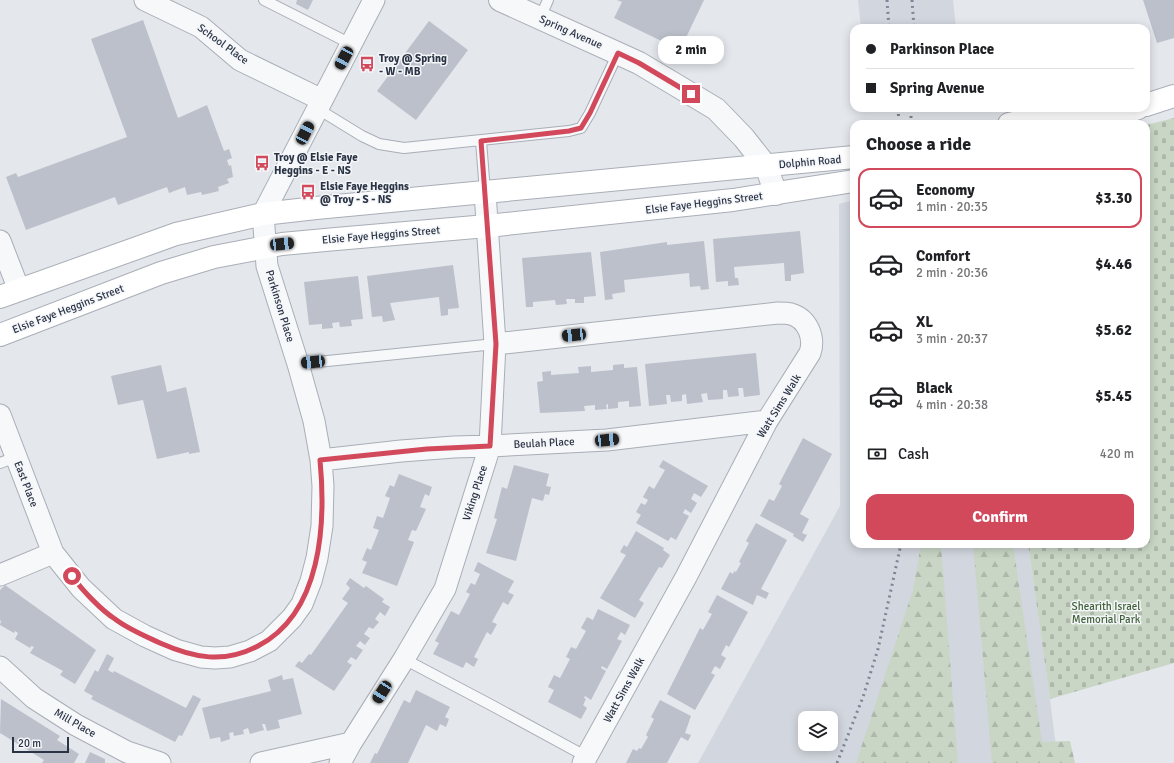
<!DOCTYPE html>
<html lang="en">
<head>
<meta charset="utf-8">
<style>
	body { margin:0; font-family:Signika,sans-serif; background:#f2f2f2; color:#202124; height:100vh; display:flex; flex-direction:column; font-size:15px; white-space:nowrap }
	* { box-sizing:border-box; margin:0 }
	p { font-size:13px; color:#757577 }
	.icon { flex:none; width:22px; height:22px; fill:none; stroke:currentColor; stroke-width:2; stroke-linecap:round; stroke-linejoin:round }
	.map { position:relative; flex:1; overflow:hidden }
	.sheet { position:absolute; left:850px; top:120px; width:300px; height:428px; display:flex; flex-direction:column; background:#fff; border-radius:12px; box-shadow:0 2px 10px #0003 }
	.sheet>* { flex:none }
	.top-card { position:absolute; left:850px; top:24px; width:300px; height:88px; border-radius:12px; box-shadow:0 2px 10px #0003; display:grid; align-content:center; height:88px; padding:0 16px; background:#fff }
	.fabs { position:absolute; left:798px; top:711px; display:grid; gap:8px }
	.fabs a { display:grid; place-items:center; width:40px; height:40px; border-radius:8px; background:#fff; box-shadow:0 2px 10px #0003; font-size:20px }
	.scale { position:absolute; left:12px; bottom:10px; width:57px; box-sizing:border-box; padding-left:4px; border:2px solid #2b3445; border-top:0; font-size:11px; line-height:14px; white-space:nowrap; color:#2b3445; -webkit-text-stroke:3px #f4f6f9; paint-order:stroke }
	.end { position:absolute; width:18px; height:18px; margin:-9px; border:5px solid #d1495b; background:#fff; box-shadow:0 0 0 2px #fff }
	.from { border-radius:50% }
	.bubble { position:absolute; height:28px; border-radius:12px; background:#fff; box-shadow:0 2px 10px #0003; font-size:13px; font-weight:700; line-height:28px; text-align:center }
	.car { position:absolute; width:12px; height:24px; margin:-12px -6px; border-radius:5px; box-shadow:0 0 3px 1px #0007; background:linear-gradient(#222 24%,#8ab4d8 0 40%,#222 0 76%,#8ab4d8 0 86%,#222 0) }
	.top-card b { display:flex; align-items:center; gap:14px; height:38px; font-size:15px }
	.top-card b+b { border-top:1px solid #e0e0e0 }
	.top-card i { width:10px; height:10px; background:#202124 }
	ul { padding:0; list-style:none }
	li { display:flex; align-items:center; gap:12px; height:60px; margin:0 8px 6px; padding:0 8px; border:2px solid transparent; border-radius:12px }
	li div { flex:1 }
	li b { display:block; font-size:15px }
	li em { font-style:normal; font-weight:700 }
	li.selected { border-color:#d1495b }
	li>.icon { width:36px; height:36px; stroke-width:1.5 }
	h2 { padding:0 16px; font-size:18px; line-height:48px }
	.pay { display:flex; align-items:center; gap:10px; height:44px; padding:0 16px; font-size:15px }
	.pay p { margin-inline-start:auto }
	.primary-button { display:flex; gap:8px; margin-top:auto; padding:8px 16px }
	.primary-button a { flex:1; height:46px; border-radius:12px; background:#d1495b; color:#fff; font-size:16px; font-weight:700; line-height:46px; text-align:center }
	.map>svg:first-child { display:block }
	.built { fill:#d2d6de; fill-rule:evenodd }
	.forest { fill:url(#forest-firs) }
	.cemetery { fill:url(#cemetery-stones) }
	.building { fill:#bbc0ca }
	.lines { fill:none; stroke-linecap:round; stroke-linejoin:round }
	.service-casing { stroke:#a9aeb7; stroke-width:12 }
	.minor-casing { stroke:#a9aeb7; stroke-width:23 }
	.tertiary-casing { stroke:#a9aeb7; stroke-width:24 }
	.secondary-casing { stroke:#a9aeb7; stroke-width:24 }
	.service { stroke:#f7f8fa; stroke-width:10 }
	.minor { stroke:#f7f8fa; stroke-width:21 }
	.tertiary { stroke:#f7f8fa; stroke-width:22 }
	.secondary { stroke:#fff; stroke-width:22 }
	.rail { stroke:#7d8696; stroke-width:3; stroke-dasharray:2 4; stroke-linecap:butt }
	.route { stroke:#d1495b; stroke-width:5 }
	.labels { text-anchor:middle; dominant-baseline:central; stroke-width:3; stroke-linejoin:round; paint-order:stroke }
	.street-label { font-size:11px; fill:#2b3445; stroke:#f4f6f9 }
	.poi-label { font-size:11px; font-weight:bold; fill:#2b3445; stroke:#f4f6f9; text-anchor:start }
	.park-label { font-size:11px; fill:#3f6138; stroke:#f4f6f9 }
</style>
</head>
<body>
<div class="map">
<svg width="1174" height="763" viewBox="0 0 1174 763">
	<defs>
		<pattern id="forest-firs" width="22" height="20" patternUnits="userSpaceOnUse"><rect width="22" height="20" fill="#c9d6c5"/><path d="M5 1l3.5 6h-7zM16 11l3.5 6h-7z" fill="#adb8ab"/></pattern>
		<pattern id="cemetery-stones" width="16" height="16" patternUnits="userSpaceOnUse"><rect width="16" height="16" fill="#c9d6c5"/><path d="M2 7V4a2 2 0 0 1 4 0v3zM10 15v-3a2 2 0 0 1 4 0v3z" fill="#adb8ab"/></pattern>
	</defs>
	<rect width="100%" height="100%" fill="#e4e7ec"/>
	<!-- built -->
	<path class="built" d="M858,0H953L956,28H861Z
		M854,200V544H1028L1050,699L1058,763H698L840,506L839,204ZM805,718H831V744H805Z"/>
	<!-- forest -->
	<path class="forest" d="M921,544H941L958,763H856L913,590Z
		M973,544H1013L1042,742L1070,741L1075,763H992Z"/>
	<!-- cemetery -->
	<path class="cemetery" d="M1174,118V663L1050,699L1028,544H1146V125Z"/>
	<!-- building -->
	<path class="building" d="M297,0H313L308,10L296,4Z
		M617,0H704L680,50L614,18L622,2Z
		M1143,0H1174V38L1157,43Z
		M143,20L178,118L207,105L224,151L229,149L232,158L227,160L229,166L231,165L233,177L227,179L229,183L218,187L219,191L202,195L201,192L187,195L185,187L169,193L167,187L118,205L115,197L26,230L6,177L16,173L18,177L127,137L91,39Z
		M429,21L468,50L416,120L377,91Z
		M800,231L804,273L791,275V281H785L784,263L734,267L735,278H738L739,285L728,286V281L716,282L713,239Z
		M704,241L709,289L701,290L700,286L690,287L689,273L624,280L625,292L612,294L613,299L605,300L600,252L667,242V245Z
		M591,252L596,296L584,297V303H575V299H566L567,304L556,305L555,300L533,302V307H526L522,258Z
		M453,265L459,308L448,309V315L441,316L439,297L390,303L395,320L383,322L382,316L372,317L367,276Z
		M358,276L363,319L351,320L352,326L340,327L339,322L332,323L333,328L322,329V324L309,325L304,282Z
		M756,353L760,395L744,397L743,388H738L739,396L728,397L727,390H723V399L708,400L707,393L701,394L703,402L687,404L686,394L682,395V401L671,402L670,395H666L667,404L649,406L645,364Z
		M624,364V368L637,367L641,406L629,407V401L618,402V408L608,409V404L606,405L607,409L595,410V405L584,406L585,411L540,413L537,382L543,381L542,372L551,371V375L579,373L578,367L591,366V372L613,370V365Z
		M161,365L167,392L186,387L200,452L189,454V452L157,459L143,400L118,405L111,376Z
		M803,438L832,454L800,514L809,519L802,533L807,535L803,542L793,536L794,534L760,516L769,499L774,501L782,486L779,484Z
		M663,460L708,486L701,497L694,493L691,499L697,503L691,513L685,509L683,513L689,516L676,540L671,537L668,541L636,523L641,515L636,512L641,503L645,505L648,500L643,497L649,486L654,489L665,470L659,467Z
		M514,465L549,474L546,486L551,487L549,495L545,494L543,501L532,498L516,561L486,553L497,519L494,518L502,487L507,489Z
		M399,474L432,487L429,496L425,494L420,507L426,509L416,531L412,530L408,540L414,542L397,586L362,573L367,562L362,560L367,548L371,550L379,530L373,528L377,516L383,518L390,498L385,496L390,485L394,487Z
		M756,523L787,540L761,589L769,593L766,599L757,595L753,605L721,589L730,572L733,574L734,571L736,572L741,563L739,562L749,543L746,541Z
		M636,531L664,548L663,550L670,555L662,568L659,567L639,600L644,603L635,618L600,598L626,555L620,552L624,545L627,547Z
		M478,562L514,581L508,592L514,595L508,605L503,602L492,622L497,624L491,635L487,632L474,657L478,659L474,667L466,662L463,668L433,654L439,643L435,641L451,611L459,615L470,594L466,592L471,583L475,585L480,574L474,571Z
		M350,578L364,588L366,586L384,599L382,602L390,607L385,616L380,612L375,619L379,622L373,629L369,627L364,634L370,638L365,645L360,641L356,646L363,650L356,660L351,657L347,662L352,665L334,691L295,666L299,661L302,663L309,654L311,655L348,603L342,599L350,588L346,584Z
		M5,585L96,650L75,684L60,675L63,671L30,653L34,647L31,646L30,648L15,639L18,633L15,631L14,633L0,625L1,621L0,620V590Z
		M717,595L748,612L729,647L726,645L721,655L726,658L720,669L715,666L711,673L715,675L695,710L667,694L700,628L703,630L712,614L708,612Z
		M598,609L630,625L625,635L621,632L617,639L622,641L607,669L602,666L601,668L606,671L591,700L585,696L584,698L586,699L583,705L587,708L581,719L548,702L554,690L548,687L554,675L560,678L570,659L566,657L571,647L576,649L586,631L581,628L587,617L593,620Z
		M107,654L114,658L108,670L113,673L114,671L186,708L193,695L201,699L182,736L179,735L175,742L91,699L93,696L84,691L95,670L98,672Z
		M282,675L283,680L293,678L302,714L278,720L280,728L267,731L265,724H262L264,730L250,734L248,728L243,730L244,734L234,736L233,732L229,733L230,739L221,742L220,737L210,739L202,708L271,691L268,680Z
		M416,690L450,707L445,717L449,719L446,727L440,724L437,731L426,725L408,763H370L375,753L377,754L404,700L410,703Z
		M1,699L60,736L57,740L79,754L74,763H42L44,760L0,733Z
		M660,700L691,716L685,733L691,735L688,741L681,737L667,763H626L633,749L637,751L639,748L641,749L648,737L646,735L654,719L651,717Z
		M90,752L105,759V763H85Z"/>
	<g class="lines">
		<!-- service casing -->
		<g class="service-casing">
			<path id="service" d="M264,0L351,44
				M540,18L548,0
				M318,109L362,136L379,144L404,148L569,131L581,128L590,113L618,53
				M481,141L485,192
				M298,364L495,344
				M0,463L16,457
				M404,659L493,706L587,757"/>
		</g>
		<!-- minor casing -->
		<g class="minor-casing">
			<path id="minor" d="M145,0L201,27L240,60L322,100
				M0,241L19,290
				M495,344L778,313C782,313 787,313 791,314C808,319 815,338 810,353L767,421L686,577L583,763
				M0,415L53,553L81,588L114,619L145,636L176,650L201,657L215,658L230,657L250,651L269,641L292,618L302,604L311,581L317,558L322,526L323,486L321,460L314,421L298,364L267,266L263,214L374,0
				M321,460L401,451L454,447L490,446L607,440L767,421
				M0,575L53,553
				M0,667L34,698L76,725L127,752L160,763
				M261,763L351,743
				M340,763L351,743L404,659L445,589L490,446L495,344L485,192"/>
		</g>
		<!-- tertiary casing -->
		<g class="tertiary-casing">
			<path id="tertiary" d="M500,0L639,63L716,109L744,138L766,166L776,194"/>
		</g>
		<!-- secondary casing -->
		<g class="secondary-casing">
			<path id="secondary" d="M1146,105L1174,96
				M1009,124L1066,111L1091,108
				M1092,124L1138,108
				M0,297L176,234L263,214L316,208L854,157
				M0,335L161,273L214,257L282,244L336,239L487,226L733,200L854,181"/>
		</g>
		<!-- service -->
		<use href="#service" class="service"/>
		<!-- minor -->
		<use href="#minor" class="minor"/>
		<!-- tertiary -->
		<use href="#tertiary" class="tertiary"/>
		<!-- secondary -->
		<use href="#secondary" class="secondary"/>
		<!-- rail -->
		<path class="rail" d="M887,0L889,28
			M912,0L914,28
			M898,108L899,124
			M911,124V108
			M837,763L863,697L878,649L901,544"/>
	</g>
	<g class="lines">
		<!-- route -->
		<path class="route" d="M72,576C82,590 101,610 115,619C128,629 145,636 160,643C194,658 224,664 258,646C322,613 326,523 320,460L427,449L490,446L496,344L481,141L569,131L581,128L590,113L618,53L639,63L691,94"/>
	</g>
	<!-- icons -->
	<defs>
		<g id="bus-bare" transform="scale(1.2)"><path d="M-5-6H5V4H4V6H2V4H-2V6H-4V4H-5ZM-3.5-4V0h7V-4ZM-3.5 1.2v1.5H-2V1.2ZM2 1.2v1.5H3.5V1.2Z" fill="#d1495b" stroke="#f4f6f9" stroke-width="2.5" paint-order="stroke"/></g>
	</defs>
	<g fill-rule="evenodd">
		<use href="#bus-bare" x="367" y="64"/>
		<use href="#bus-bare" x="262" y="163"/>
		<use href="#bus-bare" x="308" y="192"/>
	</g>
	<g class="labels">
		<!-- street labels -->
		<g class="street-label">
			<text transform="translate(571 32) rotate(24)">Spring Avenue</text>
			<text transform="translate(223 44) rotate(36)">School Place</text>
			<text transform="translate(810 162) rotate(-5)">Dolphin Road</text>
			<text transform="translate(704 203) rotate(-7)">Elsie Faye Heggins Street</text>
			<text transform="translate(381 235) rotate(-5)">Elsie Faye Heggins Street</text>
			<text transform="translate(280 306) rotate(73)">Parkinson Place</text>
			<text transform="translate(68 309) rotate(-21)">Elsie Faye Heggins Street</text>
			<text transform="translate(779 406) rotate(-58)">Watt Sims Walk</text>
			<text transform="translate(544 443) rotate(-3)">Beulah Place</text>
			<text transform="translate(26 484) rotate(69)">East Place</text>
			<text transform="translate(475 493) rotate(-72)">Viking Place</text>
			<text transform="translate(624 690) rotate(-61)">Watt Sims Walk</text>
			<text transform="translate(75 723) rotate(30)">Mill Place</text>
		</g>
		<!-- poi labels -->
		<g class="poi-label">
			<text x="379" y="58">Troy @ Spring<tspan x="379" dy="13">- W - MB</tspan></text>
			<text x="274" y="157">Troy @ Elsie Faye<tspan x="274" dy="13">Heggins - E - NS</tspan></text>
			<text x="320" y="186">Elsie Faye Heggins<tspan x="320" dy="13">@ Troy - S - NS</tspan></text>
		</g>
		<!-- park labels -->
		<g class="park-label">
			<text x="1106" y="606">Shearith Israel<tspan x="1106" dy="13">Memorial Park</tspan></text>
		</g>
	</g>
</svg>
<div class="fabs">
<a><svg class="icon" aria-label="layers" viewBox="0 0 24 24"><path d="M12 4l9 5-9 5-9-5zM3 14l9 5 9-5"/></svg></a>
</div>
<div class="scale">20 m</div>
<i class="end from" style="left:72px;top:576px"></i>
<i class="end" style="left:691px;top:94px"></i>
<div class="bubble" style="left:658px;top:36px;width:66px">2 min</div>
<i class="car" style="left:344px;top:58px;rotate:208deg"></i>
<i class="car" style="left:305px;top:133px;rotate:27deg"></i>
<i class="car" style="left:282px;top:244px;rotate:84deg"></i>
<i class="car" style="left:574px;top:335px;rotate:264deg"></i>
<i class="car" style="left:313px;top:362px;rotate:264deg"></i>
<i class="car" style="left:607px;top:440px;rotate:84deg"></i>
<i class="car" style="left:382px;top:692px;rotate:213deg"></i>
<div class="top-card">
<b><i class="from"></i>Parkinson Place</b>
<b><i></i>Spring Avenue</b>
</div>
<section class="sheet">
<h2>Choose a ride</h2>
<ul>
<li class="selected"><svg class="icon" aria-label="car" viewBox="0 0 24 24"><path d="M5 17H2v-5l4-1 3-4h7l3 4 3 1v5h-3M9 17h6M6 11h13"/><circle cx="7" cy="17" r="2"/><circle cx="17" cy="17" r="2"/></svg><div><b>Economy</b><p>1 min · 20:35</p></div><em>$3.30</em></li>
<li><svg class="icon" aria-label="car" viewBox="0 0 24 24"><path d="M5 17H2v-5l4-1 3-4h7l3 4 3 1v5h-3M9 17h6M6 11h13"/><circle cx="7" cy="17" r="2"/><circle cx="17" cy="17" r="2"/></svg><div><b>Comfort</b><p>2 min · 20:36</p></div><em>$4.46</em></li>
<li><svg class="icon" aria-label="car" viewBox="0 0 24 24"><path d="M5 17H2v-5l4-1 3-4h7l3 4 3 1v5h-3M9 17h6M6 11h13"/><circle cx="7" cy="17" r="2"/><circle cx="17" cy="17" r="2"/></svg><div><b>XL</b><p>3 min · 20:37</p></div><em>$5.62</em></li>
<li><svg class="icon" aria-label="car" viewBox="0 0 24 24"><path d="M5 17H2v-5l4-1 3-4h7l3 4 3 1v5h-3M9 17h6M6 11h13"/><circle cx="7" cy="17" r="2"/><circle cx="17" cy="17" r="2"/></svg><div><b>Black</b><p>4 min · 20:38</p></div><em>$5.45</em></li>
</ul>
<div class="pay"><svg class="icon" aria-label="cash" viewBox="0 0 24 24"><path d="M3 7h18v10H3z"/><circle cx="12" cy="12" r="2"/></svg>Cash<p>420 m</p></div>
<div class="primary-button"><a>Confirm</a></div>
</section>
</div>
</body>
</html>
